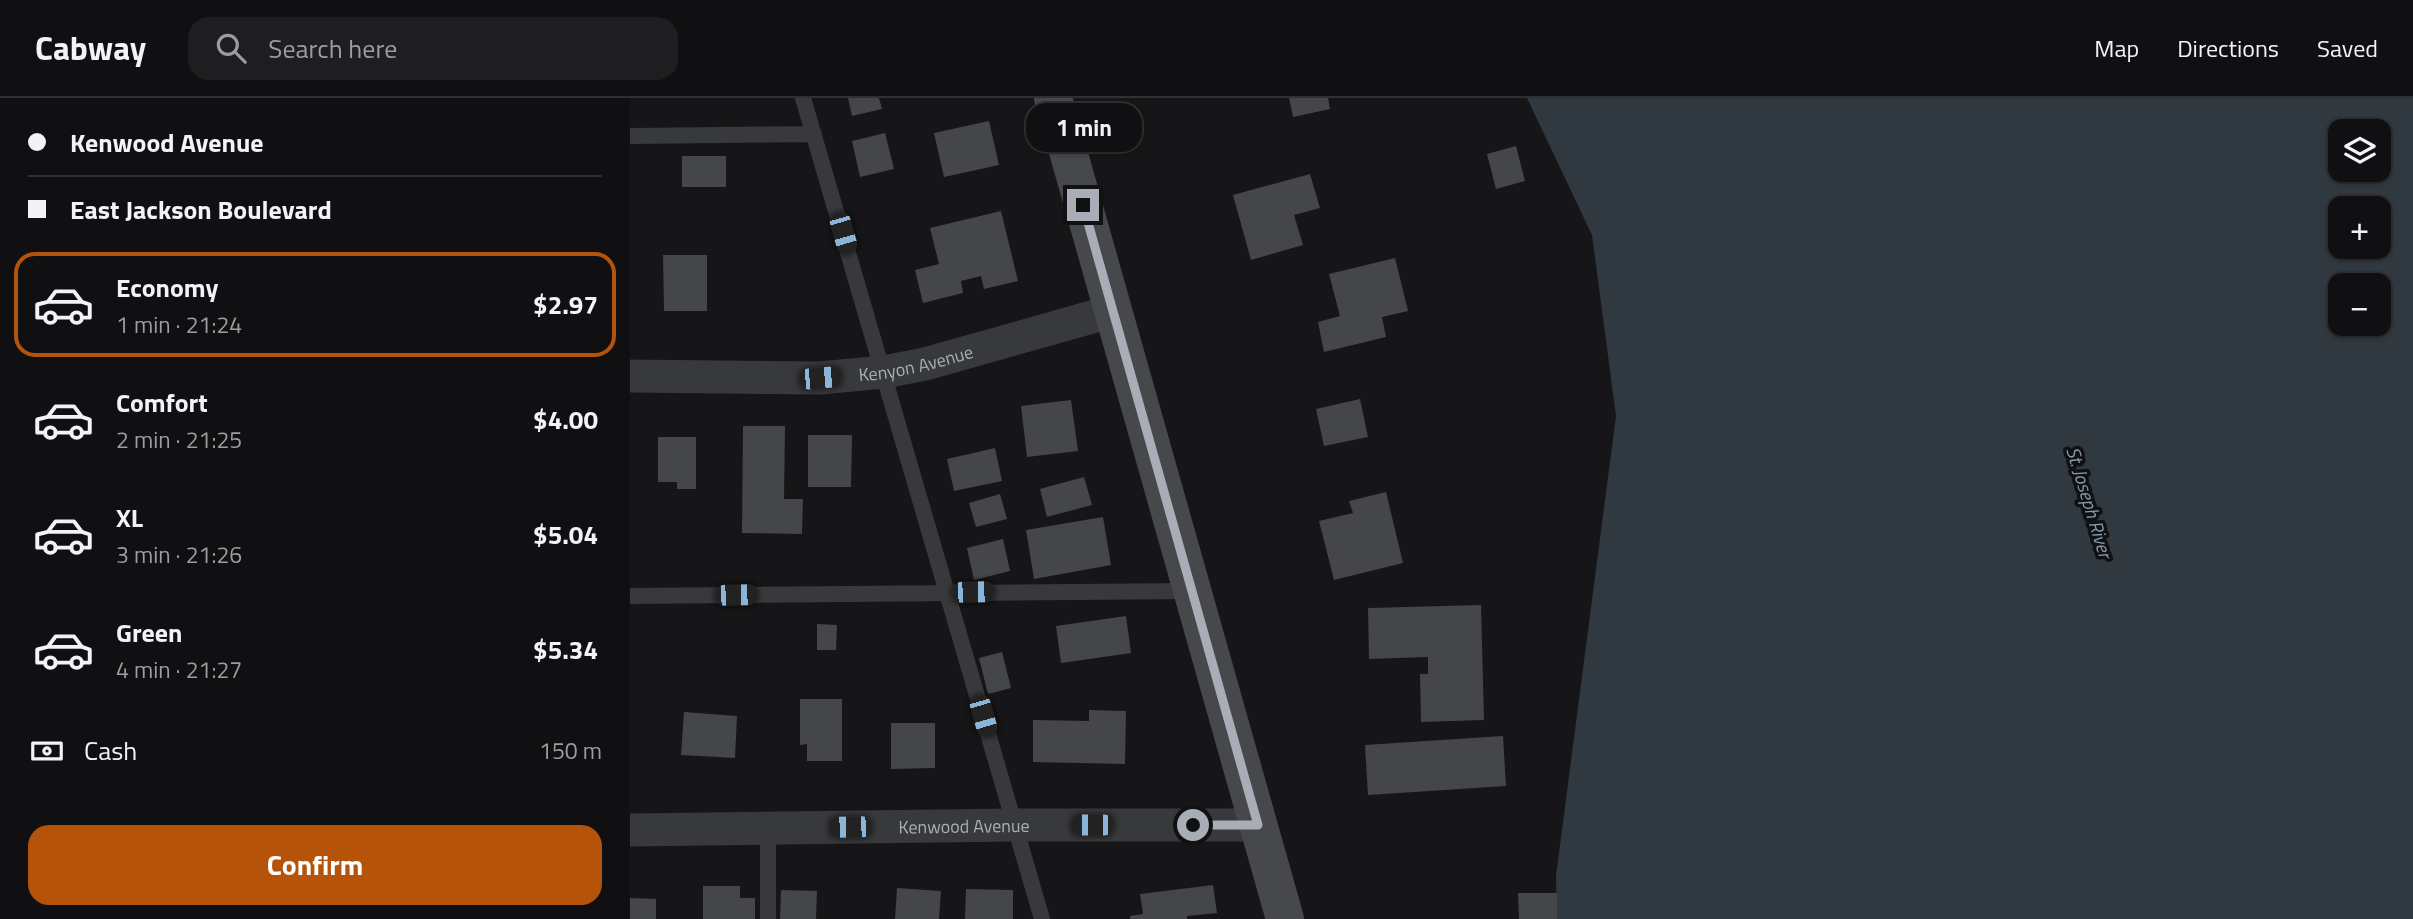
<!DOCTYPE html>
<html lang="en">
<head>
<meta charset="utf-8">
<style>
	body { margin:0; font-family:"Titillium Web",sans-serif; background:#1e1e20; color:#f1f3f6; height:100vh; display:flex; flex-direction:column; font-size:26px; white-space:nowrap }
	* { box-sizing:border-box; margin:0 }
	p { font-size:23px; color:#9c9d9f }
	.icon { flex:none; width:38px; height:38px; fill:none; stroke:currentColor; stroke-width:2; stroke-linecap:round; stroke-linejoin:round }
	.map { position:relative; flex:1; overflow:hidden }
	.drawer { display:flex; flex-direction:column; background:#101012; width:630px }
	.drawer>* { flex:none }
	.guide { display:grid; align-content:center; height:154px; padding:0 28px; background:#101012 }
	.buttons { position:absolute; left:1698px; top:21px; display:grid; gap:14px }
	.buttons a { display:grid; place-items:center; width:63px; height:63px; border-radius:14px; background:#101012; box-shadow:0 2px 5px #0004,0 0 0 2px #303032; font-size:35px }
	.end { position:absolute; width:32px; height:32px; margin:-16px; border:9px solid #a9aeb6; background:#111; box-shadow:0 0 0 4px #111 }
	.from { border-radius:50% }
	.bubble { position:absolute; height:49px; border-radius:21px; background:#101012; box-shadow:0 2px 5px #0004,0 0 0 2px #303032; font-size:23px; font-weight:700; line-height:49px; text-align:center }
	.car { position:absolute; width:21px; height:42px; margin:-21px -10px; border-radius:9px; box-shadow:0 0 5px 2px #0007; background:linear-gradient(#222 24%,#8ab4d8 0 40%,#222 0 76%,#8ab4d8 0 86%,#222 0) }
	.guide b { display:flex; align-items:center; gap:24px; height:66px; font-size:26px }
	.guide b+b { border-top:2px solid #303032 }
	.guide i { width:18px; height:18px; background:#f1f3f6 }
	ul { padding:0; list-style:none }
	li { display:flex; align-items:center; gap:21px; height:105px; margin:0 14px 10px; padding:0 14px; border:4px solid transparent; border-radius:21px }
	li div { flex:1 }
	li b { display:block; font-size:26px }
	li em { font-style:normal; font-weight:700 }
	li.selected { border-color:#b45309 }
	li>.icon { width:63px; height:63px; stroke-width:1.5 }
	.pay { display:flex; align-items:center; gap:18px; height:77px; padding:0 28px; font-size:26px }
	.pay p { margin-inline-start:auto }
	.primary-button { display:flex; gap:14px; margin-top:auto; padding:14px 28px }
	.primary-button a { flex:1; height:80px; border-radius:21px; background:#b45309; color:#fff; font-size:28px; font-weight:700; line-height:80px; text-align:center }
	header { display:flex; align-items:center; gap:42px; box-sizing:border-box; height:98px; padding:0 35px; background:#101012; border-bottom:2px solid #303032 }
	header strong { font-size:33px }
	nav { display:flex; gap:38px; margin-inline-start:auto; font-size:24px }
	.search { width:490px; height:63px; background:#1e1e20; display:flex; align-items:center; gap:18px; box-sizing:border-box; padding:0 24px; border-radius:21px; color:#9c9d9f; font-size:26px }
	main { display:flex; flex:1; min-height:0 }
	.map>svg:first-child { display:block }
	.water { fill:#30393f; fill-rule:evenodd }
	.building { fill:#45464a }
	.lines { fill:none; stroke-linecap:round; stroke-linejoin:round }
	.lane { stroke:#38393c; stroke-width:16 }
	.street { stroke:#38393c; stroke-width:33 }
	.secondary { stroke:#46484c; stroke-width:38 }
	.route { stroke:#a9aeb6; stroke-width:9 }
	.labels { text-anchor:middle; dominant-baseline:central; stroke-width:7; stroke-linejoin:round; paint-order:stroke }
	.street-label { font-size:18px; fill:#a9aeb6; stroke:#111113 }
	.water-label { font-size:19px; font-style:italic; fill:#849cae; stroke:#111113 }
</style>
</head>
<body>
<header>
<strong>Cabway</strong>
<div class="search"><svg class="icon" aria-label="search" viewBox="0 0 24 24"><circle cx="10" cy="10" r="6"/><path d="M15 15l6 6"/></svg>Search here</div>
<nav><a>Map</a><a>Directions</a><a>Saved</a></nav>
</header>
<main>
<section class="drawer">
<div class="guide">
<b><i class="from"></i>Kenwood Avenue</b>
<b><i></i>East Jackson Boulevard</b>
</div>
<ul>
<li class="selected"><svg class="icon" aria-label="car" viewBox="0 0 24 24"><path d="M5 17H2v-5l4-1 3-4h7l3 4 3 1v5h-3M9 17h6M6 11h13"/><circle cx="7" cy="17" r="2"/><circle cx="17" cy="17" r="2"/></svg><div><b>Economy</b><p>1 min · 21:24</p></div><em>$2.97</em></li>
<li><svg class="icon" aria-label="car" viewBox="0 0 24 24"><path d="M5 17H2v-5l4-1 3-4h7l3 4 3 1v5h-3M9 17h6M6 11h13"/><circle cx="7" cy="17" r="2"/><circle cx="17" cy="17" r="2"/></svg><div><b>Comfort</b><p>2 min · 21:25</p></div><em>$4.00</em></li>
<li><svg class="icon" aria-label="car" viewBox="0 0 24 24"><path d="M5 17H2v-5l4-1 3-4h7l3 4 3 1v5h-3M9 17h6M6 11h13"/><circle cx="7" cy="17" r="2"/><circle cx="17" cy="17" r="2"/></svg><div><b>XL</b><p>3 min · 21:26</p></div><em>$5.04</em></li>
<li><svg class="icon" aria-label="car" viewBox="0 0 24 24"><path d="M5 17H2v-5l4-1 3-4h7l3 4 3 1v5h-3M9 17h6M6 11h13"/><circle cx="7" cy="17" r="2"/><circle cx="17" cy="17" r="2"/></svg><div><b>Green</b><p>4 min · 21:27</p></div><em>$5.34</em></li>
</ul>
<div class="pay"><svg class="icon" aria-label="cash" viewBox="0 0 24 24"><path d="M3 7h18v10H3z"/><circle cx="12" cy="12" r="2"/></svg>Cash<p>150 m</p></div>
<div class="primary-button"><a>Confirm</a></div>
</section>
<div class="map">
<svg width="1783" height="821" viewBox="0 0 1783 821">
	<rect width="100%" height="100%" fill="#161618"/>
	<!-- water -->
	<path class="water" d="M897,0H1783V821H927L926,778L986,318L962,137ZM1710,33H1748V72H1710ZM1710,110H1748V149H1710ZM1710,187H1748V226H1710Z"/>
	<!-- building -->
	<path class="building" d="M218,0H249L252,11L222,18Z
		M659,0H698L700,11L663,19Z
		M359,23L369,67L314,79L304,35Z
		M255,35L264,71L230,79L222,43Z
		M886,48L895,83L866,91L857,56Z
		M52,58H96V89H52Z
		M680,76L690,110L664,117L673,147L621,162L603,97Z
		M371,113L388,183L354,191L351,178L331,183L333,195L293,205L285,172L309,166L300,130Z
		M33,157H77V213H34Z
		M765,160L778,213L752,219L756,239L694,254L688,224L710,218L699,176Z
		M730,301L738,339L694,348L686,311Z
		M441,302L448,353L397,359L391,308Z
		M113,328H155L154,401H173L172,436L112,435Z
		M178,337H222L221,389H178Z
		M28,339H66V391H47V384H28Z
		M365,350L372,383L324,393L317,361Z
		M454,379L462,407L417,419L410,391Z
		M756,394L773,465L704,482L689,423L723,415L719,403Z
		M370,396L377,421L346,429L339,405Z
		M473,419L481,467L404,481L396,432Z
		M373,441L380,473L344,482L337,450Z
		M851,507L854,622L791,624L790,576H798V559L739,561L738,510Z
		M496,518L501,555L431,565L426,528Z
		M187,526L207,527L206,552H187Z
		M372,554L381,590L358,596L349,560Z
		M170,601H212V663H177V646L170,647Z
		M459,612L496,613L495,666L403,664V622L459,623Z
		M54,614L107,618L105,660L51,657Z
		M261,625H305V670L261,671Z
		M873,638L876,688L738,697L735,647Z
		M583,787L587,815L557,818V821H500V818L513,816L510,796Z
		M73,788H110V800H125V821H73Z
		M267,790L311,793L309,821H265Z
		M336,791L383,792V821H335Z
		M151,792L187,793L186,821H150Z
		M888,795H927V821H889Z
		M0,800L26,801V821H0Z"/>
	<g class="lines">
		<!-- lane -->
		<path class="lane" d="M173,0L412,821
			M0,38L184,36
			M0,498L561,493
			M138,730V821"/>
		<!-- street -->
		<g class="street">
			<path id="s1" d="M0,278L190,280L254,274L295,266L483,213"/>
			<path id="s2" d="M0,732L386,727H628"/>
		</g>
		<!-- secondary -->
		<path class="secondary" d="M423,0L655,821"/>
	</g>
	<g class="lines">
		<!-- route -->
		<path class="route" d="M453,107L628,727H563"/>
	</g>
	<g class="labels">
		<!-- street labels -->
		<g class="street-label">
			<text stroke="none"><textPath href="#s1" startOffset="287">Kenyon Avenue</textPath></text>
			<text stroke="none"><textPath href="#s2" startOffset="334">Kenwood Avenue</textPath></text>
		</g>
		<!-- water labels -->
		<g class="water-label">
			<text transform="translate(1460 404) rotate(73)">St. Joseph River</text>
		</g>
	</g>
</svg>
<div class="buttons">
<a><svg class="icon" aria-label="layers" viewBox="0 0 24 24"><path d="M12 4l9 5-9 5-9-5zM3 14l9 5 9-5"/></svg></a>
<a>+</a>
<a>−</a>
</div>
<i class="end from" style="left:563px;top:727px"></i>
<i class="end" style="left:453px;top:107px"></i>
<div class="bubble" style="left:396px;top:5px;width:116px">1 min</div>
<i class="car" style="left:213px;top:135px;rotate:164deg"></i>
<i class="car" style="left:190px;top:280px;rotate:85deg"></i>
<i class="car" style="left:343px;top:494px;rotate:89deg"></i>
<i class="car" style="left:106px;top:497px;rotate:89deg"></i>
<i class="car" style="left:353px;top:618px;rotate:164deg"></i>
<i class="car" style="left:462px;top:727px;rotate:270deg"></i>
<i class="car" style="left:220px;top:729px;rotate:269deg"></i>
</div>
</main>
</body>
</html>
